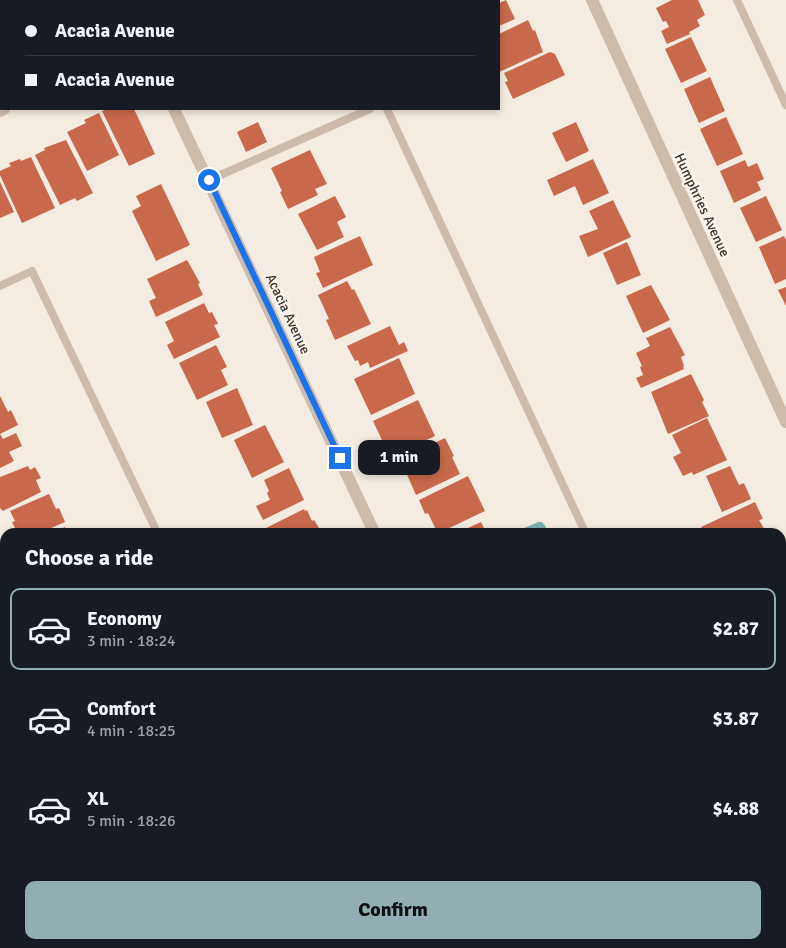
<!DOCTYPE html>
<html lang="en">
<head>
<meta charset="utf-8">
<style>
	body { margin:0; font-family:Signika,sans-serif; background:#20242c; color:#f1f3f6; height:100vh; display:flex; flex-direction:column; font-size:19px; white-space:nowrap }
	* { box-sizing:border-box; margin:0 }
	p { font-size:16px; color:#9ea1a6 }
	.icon { flex:none; width:28px; height:28px; fill:none; stroke:currentColor; stroke-width:2; stroke-linecap:round; stroke-linejoin:round }
	.map { position:relative; flex:1; overflow:hidden }
	.sheet { position:absolute; left:0px; top:528px; width:786px; height:421px; display:flex; flex-direction:column; background:#171b24; border-radius:15px 15px 0 0; box-shadow:0 2px 8px #0003 }
	.sheet>* { flex:none }
	.top-card { position:absolute; left:0px; top:0px; width:500px; height:110px; box-shadow:0 2px 8px #0003; display:grid; align-content:center; height:110px; padding:0 25px; background:#171b24 }
	.end { position:absolute; width:22px; height:22px; margin:-11px; border:6px solid #1a73e8; background:#fff; box-shadow:0 0 0 2px #fff }
	.from { border-radius:50% }
	.bubble { position:absolute; height:35px; border-radius:10px; background:#171b24; box-shadow:0 2px 8px #0003; font-size:16px; font-weight:800; line-height:35px; text-align:center }
	.top-card b { display:flex; align-items:center; gap:18px; height:48px; font-size:19px }
	.top-card b+b { border-top:1px solid #363941 }
	.top-card i { width:12px; height:12px; background:#f1f3f6 }
	ul { padding:0; list-style:none }
	li { display:flex; align-items:center; gap:15px; height:82px; margin:0 10px 8px; padding:0 15px; border:2px solid transparent; border-radius:10px }
	li div { flex:1 }
	li b { display:block; font-size:19px }
	li em { font-style:normal; font-weight:800 }
	li.on { border-color:#92aeb2 }
	li>.icon { width:45px; height:45px; stroke-width:1.5 }
	h2 { padding:0 25px; font-size:22px; line-height:60px }
	.primary-button { display:flex; gap:10px; margin-top:auto; padding:10px 25px }
	.primary-button a { flex:1; height:58px; border-radius:10px; background:#92aeb2; color:#111; font-size:20px; font-weight:800; line-height:58px; text-align:center }
	.map>svg:first-child { display:block }
	.water { fill:#7fb0b2 }
	.building { fill:#c8694b }
	.lines { fill:none; stroke-linecap:round; stroke-linejoin:round }
	.lane { stroke:#cdbbac; stroke-width:8 }
	.street { stroke:#cdbbac; stroke-width:12 }
	.route { stroke:#1a73e8; stroke-width:6 }
	.labels { text-anchor:middle; dominant-baseline:central; stroke-width:5; stroke-linejoin:round; paint-order:stroke }
	.street-label { font-size:14px; fill:#3b302b; stroke:#fbf5ee }
</style>
</head>
<body>
<div class="map">
<svg width="786" height="948" viewBox="0 0 786 948">
	<rect width="100%" height="100%" fill="#f4ebe1"/>
	<!-- water -->
	<path class="water" d="M538,522H542L546,527L545,532H519L520,530Z"/>
	<!-- building -->
	<path class="building" d="M506,0L515,19L499,26V3Z
		M672,0H698L705,15L697,20L700,26L689,32L690,34L667,44L661,31L669,27L666,21L663,22L656,8Z
		M528,20L533,31L535,30L543,52L499,72V34Z
		M691,37L707,71L681,83L665,49Z
		M550,52L555,54L565,75L513,99L505,82L508,81L504,73Z
		M710,77L725,111L699,123L684,89Z
		M108,109H134L155,154L129,166L102,111Z
		M99,113L119,155L87,171L67,132L86,123L84,120Z
		M726,117L743,154L717,166L700,129Z
		M258,122L267,142L246,152L237,132Z
		M576,122L589,151L566,162L552,133Z
		M66,140L93,193L77,201L75,198L60,205L35,155L45,150L44,148Z
		M310,150L327,184L315,189L318,195L288,209L280,192L282,191L271,168Z
		M31,157L55,208L22,223L0,175V171L11,166L9,163L20,159L21,161Z
		M593,159L609,193L583,205L575,186L554,196L547,180Z
		M745,160L748,167L757,163L764,179L757,182L761,190L734,203L720,171Z
		M0,182L14,212L0,218Z
		M161,184L190,245L156,261L132,211L141,206L136,196Z
		M335,196L346,217L337,222L344,237L317,250L298,214Z
		M766,196L782,230L756,242L740,208Z
		M613,200L631,237L588,257L579,236L598,229L589,211Z
		M360,236L373,265L323,288L316,273L320,272L314,257Z
		M784,236L786,240V279L775,284L759,247Z
		M627,242L641,275L617,285L603,253Z
		M187,260L200,283L198,284L203,295L156,317L149,301L156,298L147,279Z
		M347,281L352,290L354,289L371,324L335,340L326,320L329,319L318,295Z
		M651,285L670,320L643,333L626,296Z
		M786,287V306L778,290Z
		M204,303L209,313L212,312L218,324L214,325L220,337L174,359L167,345L174,341L165,322Z
		M390,326L399,345L404,342L408,351L370,368L368,362L360,366L358,360L355,361L347,346Z
		M670,327L685,355L681,357L684,366H683L684,369L641,388L636,378L643,375L640,367L642,366L636,353L650,346L646,338Z
		M216,345L227,367L221,370L228,385L197,400L179,363Z
		M399,358L415,394L371,415L354,379Z
		M691,374L704,400L702,402L709,416L668,434L651,392Z
		M237,388L253,425L222,438L206,402Z
		M0,396L8,412L11,410L18,425L0,434L3,439L16,433L22,446L9,452L14,461L0,468Z
		M418,400L435,436L390,457L373,421Z
		M707,418L727,460L693,475L692,472L683,476L673,457L681,453L672,435Z
		M265,425L284,462L252,478L234,440Z
		M445,438L454,456L452,457L460,474L416,495L400,459Z
		M28,466L30,470L35,467L41,478L36,480L41,492L3,511L0,508V477Z
		M730,466L739,485L744,483L751,499L722,512L706,476Z
		M289,468L304,500L263,520L256,506L270,500L267,493L269,491L264,480Z
		M468,476L485,511L441,532H437L428,513L425,514L419,500Z
		M49,494L56,509L59,508L65,522L42,532H17L12,522L15,521L10,511Z
		M755,502L763,519L759,520L766,532H704L701,527Z
		M304,509L305,511L307,510L312,521L314,520L319,528L316,530L318,532H266L264,529Z
		M481,522L486,532H459Z
		M65,527L67,532H52Z
		M781,564L786,574V578L781,581Z
		M786,587V628L781,630V589Z
		M786,638V680L781,682V640Z
		M4,753L5,781L0,783V755Z
		M5,785V814L0,816V788Z
		M5,818V847L0,849V820Z
		M5,850V879L0,881V853Z
		M786,867V916L781,918V869Z
		M43,944H96L98,948H45Z
		M204,944H246L247,946L242,948H206Z
		M625,944H656L657,948H627Z
		M667,944H690L692,948H669Z"/>
	<g class="lines">
		<!-- lane -->
		<path class="lane" d="M337,0L338,1
			M737,0L786,105
			M387,109L585,532
			M209,180L370,109
			M0,286L32,271L157,532
			M781,792L786,789
			M354,944L356,948
			M435,948L443,944"/>
		<!-- street -->
		<path class="street" d="M48,0V1
			M592,0L786,422
			M235,1L238,0
			M174,109L374,532
			M0,111L4,109
			M0,626L5,637
			M148,944L150,948
			M574,944L577,948"/>
	</g>
	<g class="lines">
		<!-- route -->
		<path class="route" d="M209,180L340,458"/>
	</g>
	<g class="labels">
		<!-- street labels -->
		<g class="street-label">
			<text transform="translate(702 205) rotate(65)">Humphries Avenue</text>
			<text transform="translate(288 314) rotate(65)">Acacia Avenue</text>
		</g>
	</g>
</svg>
<i class="end from" style="left:209px;top:180px"></i>
<i class="end" style="left:340px;top:458px"></i>
<div class="bubble" style="left:358px;top:440px;width:82px">1 min</div>
<div class="top-card">
<b><i class="from"></i>Acacia Avenue</b>
<b><i></i>Acacia Avenue</b>
</div>
<section class="sheet">
<h2>Choose a ride</h2>
<ul>
<li class="on"><svg class="icon" aria-label="car" viewBox="0 0 24 24"><path d="M5 17H2v-5l4-1 3-4h7l3 4 3 1v5h-3M9 17h6M6 11h13"/><circle cx="7" cy="17" r="2"/><circle cx="17" cy="17" r="2"/></svg><div><b>Economy</b><p>3 min · 18:24</p></div><em>$2.87</em></li>
<li><svg class="icon" aria-label="car" viewBox="0 0 24 24"><path d="M5 17H2v-5l4-1 3-4h7l3 4 3 1v5h-3M9 17h6M6 11h13"/><circle cx="7" cy="17" r="2"/><circle cx="17" cy="17" r="2"/></svg><div><b>Comfort</b><p>4 min · 18:25</p></div><em>$3.87</em></li>
<li><svg class="icon" aria-label="car" viewBox="0 0 24 24"><path d="M5 17H2v-5l4-1 3-4h7l3 4 3 1v5h-3M9 17h6M6 11h13"/><circle cx="7" cy="17" r="2"/><circle cx="17" cy="17" r="2"/></svg><div><b>XL</b><p>5 min · 18:26</p></div><em>$4.88</em></li>
</ul>
<div class="primary-button"><a>Confirm</a></div>
</section>
</div>
</body>
</html>
